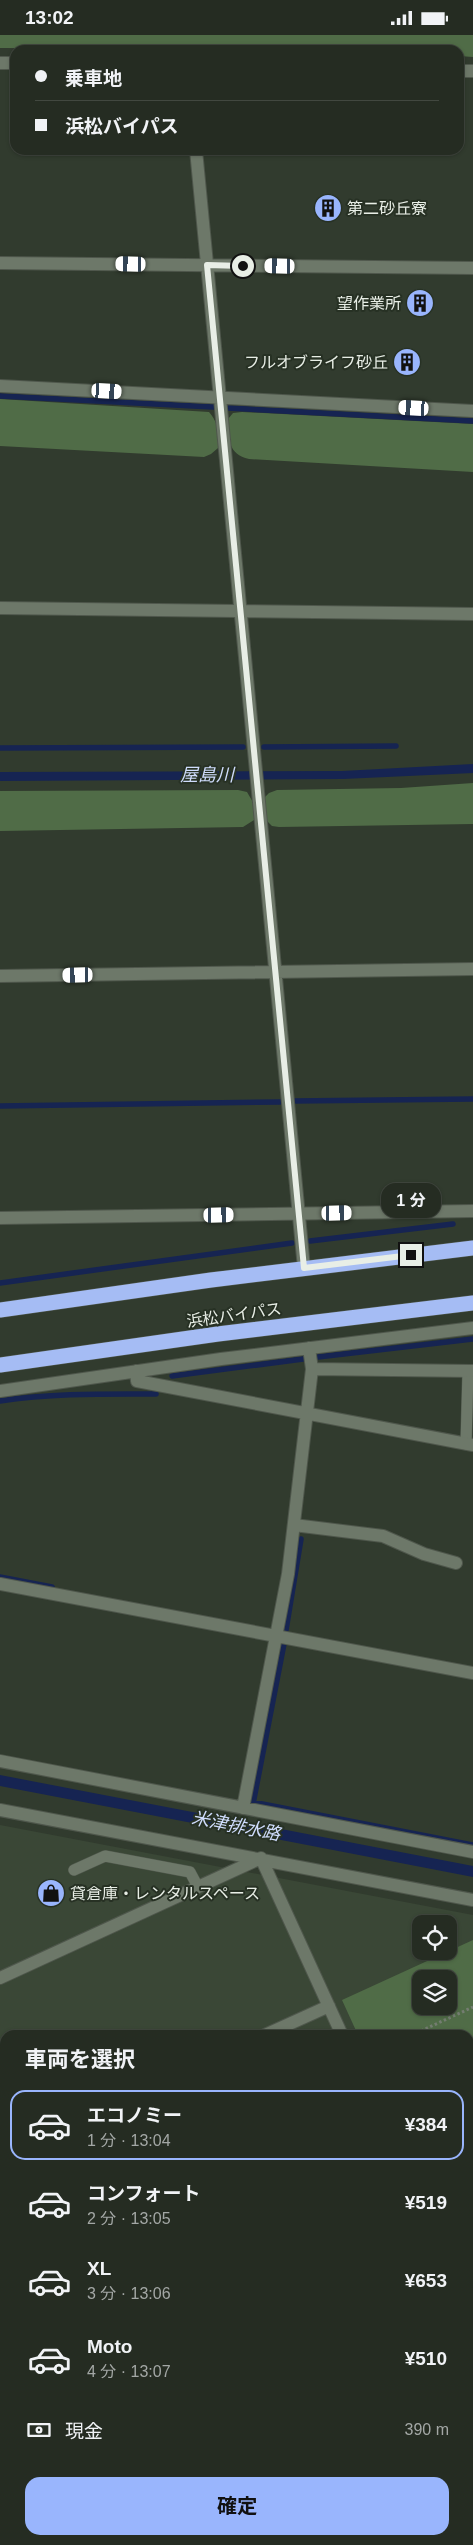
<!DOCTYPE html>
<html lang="ja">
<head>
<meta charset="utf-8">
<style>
	body { margin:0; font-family:Helvetica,"Noto Sans JP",sans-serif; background:#31382f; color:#f1f3f6; height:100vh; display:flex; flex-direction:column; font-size:19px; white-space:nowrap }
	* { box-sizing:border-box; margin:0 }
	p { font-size:16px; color:#a3a7a5 }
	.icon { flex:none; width:28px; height:28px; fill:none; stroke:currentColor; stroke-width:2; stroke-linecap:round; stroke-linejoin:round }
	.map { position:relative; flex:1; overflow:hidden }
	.panel { position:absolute; left:0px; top:1995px; width:474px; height:515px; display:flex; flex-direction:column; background:#252c22; border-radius:15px 15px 0 0; box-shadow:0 1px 4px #0004,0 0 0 1px #424840 }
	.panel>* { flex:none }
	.top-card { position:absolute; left:10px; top:10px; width:454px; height:110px; border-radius:15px; box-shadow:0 1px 4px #0004,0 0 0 1px #424840; display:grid; align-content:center; height:110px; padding:0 25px; background:#252c22 }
	.fabs { position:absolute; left:412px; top:1880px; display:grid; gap:10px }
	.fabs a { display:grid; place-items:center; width:45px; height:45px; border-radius:10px; background:#252c22; box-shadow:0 1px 4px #0004,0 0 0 1px #424840; font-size:25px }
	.end { position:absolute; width:22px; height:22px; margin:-11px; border:6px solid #e8eee6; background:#111; box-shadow:0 0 0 2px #111 }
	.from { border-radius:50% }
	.bubble { position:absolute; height:35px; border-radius:15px; background:#252c22; box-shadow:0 1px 4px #0004,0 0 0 1px #424840; font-size:16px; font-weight:700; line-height:35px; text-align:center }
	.car { position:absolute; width:15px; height:30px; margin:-15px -8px; border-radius:6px; box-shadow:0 0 4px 1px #0007; background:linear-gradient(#fff 24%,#345 0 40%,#fff 0 76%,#345 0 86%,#fff 0) }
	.top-card b { display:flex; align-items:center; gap:18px; height:48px; font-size:19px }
	.top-card b+b { border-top:1px solid #424840 }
	.top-card i { width:12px; height:12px; background:#f1f3f6 }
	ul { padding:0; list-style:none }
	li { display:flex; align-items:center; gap:15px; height:70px; margin:0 10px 8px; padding:0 15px; border:2px solid transparent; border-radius:15px }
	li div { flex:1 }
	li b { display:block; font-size:19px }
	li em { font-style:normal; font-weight:700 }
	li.active { border-color:#99b5fd }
	li>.icon { width:45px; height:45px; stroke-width:1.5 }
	h2 { padding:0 25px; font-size:22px; line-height:60px }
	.pay { display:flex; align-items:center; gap:12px; height:55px; padding:0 25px; font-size:19px }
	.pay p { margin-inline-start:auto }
	.action { display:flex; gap:10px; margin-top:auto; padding:10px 25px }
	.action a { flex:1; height:58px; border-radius:15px; background:#99b5fd; color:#111; font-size:20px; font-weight:700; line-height:58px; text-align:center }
	.status { display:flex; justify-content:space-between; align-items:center; height:35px; padding:0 25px; background:#252c22; direction:ltr }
	.status svg { height:14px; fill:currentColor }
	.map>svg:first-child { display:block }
	.built { fill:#3a4736; fill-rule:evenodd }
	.green { fill:#506c47; fill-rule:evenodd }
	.water { fill:#162452 }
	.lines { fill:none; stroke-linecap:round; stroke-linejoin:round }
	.stream { stroke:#162452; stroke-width:5.5 }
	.lane-casing { stroke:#4f574c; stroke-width:12 }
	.street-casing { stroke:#4f574c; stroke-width:14 }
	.secondary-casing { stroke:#4f574c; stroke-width:14 }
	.highway-casing { stroke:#4f574c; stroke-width:16 }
	.path { stroke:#747d71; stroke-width:3; stroke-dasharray:2.5 2.5; stroke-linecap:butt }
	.lane { stroke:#6d7869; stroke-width:11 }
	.street { stroke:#6d7869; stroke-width:12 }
	.secondary { stroke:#6d7869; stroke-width:12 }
	.highway { stroke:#a5bcf4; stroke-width:15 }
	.route { stroke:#e8eee6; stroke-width:6 }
	.labels { text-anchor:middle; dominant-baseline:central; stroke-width:4; stroke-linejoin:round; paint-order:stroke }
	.poi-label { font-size:16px; fill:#e8eee6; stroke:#273124; text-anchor:start }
	.street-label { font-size:16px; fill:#e8eee6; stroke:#273124 }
	.water-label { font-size:18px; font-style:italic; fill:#cfdcfc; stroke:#273124 }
</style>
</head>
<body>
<div class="status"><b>13:02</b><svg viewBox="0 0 49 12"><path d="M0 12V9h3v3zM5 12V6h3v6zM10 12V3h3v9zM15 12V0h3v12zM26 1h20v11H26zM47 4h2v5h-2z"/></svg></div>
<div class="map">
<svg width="473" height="2510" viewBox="0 0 473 2510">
	<rect width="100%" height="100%" fill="#313b2e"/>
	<!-- built -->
	<path class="built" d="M0,1790L473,1880V2510H0ZM421,1889H449V1916H421ZM421,1944H449V1971H421ZM5,2000H469V2505H5Z"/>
	<!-- green -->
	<path class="green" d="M0,0H473V22L459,21V15L0,13Z
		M0,364L209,377C218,387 220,399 218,413L211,419L204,422L0,411Z
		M242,377L473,389V437L249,424C228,419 228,404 228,384L233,378Z
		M473,748V789L279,792L272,791L266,785L264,763L269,758L277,755L401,753Z
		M238,755L247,757L254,769V785L243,792L0,796V756Z
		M473,1905V2174L469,2176V2000H358L342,1965ZM421,1944H449V1971H421Z"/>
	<!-- water -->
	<path class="water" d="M473,729V738L343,744L0,746V737L342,736Z
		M0,1740L473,1831V1842L0,1751Z"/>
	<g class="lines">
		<!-- stream -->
		<path class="stream" d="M0,361L213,372
			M228,373L473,386
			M264,712L396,711
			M0,713L243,712
			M293,1066L473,1064
			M0,1071L280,1067
			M310,1206L453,1189
			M0,1248L292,1208
			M318,1322L473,1304
			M172,1341L303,1324
			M0,1366C52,1358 104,1359 156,1359
			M0,1542L52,1552
			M286,1595L301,1504
			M253,1767L473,1810
			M253,1769L284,1609"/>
		<!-- lane casing -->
		<g class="lane-casing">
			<path id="lane" d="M466,1409L468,1336
				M74,1835L105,1821L190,1837L198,1852"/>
		</g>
		<!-- street casing -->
		<g class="street-casing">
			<path id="street" d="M196,115L304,1233
				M0,228L473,233
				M0,351L473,376
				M0,573L473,579
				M0,941L473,934
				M0,1183L473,1176
				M312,1334L473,1336
				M136,1336L137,1346L473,1410
				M0,1356L221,1324L473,1293
				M294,1490L383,1501L424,1519L456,1528
				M0,1549L473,1638
				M0,1726L473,1817
				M243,1773L288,1539L312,1334L309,1313"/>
		</g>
		<!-- secondary casing -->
		<g class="secondary-casing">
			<path id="secondary" d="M0,28H15
				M459,36H473
				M0,1775L473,1865
				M0,1943L261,1823L342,2000
				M265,2000L329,1971
				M0,2122L5,2133
				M469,2200L473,2198
				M469,2274L473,2284
				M0,2284L5,2282
				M0,2415L5,2413
				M469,2479L473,2477
				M177,2505L179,2510
				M439,2505L441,2510
				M83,2510L94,2505
				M401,2510L412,2505"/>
		</g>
		<!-- highway casing -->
		<g class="highway-casing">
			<path id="highway" d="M0,1275L211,1245L473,1213
				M0,1330L218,1299L473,1268"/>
		</g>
		<!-- path -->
		<path class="path" d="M412,2000L473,1972"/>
		<!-- lane -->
		<use href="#lane" class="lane"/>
		<!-- street -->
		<use href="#street" class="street"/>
		<!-- secondary -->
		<use href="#secondary" class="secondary"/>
		<!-- highway -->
		<use href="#highway" class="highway"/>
	</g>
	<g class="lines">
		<!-- route -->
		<path class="route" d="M243,231L207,230L304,1233L411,1220"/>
	</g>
	<!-- icons -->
	<defs>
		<g id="building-disc" transform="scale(1.4375)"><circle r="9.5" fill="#99b5fd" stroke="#273124"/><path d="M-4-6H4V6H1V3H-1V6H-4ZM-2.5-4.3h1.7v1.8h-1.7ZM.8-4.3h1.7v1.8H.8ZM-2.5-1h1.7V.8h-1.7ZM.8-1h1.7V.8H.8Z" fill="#111"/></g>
		<g id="shop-disc" transform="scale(1.4375)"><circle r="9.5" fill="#99b5fd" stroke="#273124"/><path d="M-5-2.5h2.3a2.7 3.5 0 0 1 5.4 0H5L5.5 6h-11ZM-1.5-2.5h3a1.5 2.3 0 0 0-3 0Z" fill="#111"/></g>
	</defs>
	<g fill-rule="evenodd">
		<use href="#building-disc" x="328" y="173"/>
		<use href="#building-disc" x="420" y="268"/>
		<use href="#building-disc" x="407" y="327"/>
		<use href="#shop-disc" x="51" y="1858"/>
	</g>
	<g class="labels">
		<!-- poi labels -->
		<g class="poi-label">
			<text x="347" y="173">第二砂丘寮</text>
			<text x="401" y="268" text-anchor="end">望作業所</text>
			<text x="388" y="327" text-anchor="end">フルオブライフ砂丘</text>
			<text x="70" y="1858">貸倉庫・レンタルスペース</text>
		</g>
		<!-- street labels -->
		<g class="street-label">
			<text transform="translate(234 1280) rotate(-8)">浜松バイパス</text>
		</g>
		<!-- water labels -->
		<g class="water-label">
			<text x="207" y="740">屋島川</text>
			<text transform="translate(236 1791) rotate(11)">米津排水路</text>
		</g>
	</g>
</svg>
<div class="fabs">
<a><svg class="icon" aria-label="locate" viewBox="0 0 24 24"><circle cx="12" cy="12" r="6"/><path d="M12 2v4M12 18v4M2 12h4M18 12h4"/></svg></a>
<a><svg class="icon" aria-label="layers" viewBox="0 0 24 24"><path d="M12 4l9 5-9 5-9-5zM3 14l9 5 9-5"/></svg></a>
</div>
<i class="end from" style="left:243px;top:231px"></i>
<i class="end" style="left:411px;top:1220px"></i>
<div class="bubble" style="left:381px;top:1148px;width:60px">1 分</div>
<i class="car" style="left:131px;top:229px;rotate:271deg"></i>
<i class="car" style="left:280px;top:231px;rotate:271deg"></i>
<i class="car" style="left:107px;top:356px;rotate:93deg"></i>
<i class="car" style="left:414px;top:373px;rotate:273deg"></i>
<i class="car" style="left:78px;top:940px;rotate:269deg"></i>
<i class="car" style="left:337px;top:1178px;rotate:89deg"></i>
<i class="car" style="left:219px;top:1180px;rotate:89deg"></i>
<div class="top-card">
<b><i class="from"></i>乗車地</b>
<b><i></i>浜松バイパス</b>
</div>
<section class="panel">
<h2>車両を選択</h2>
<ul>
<li class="active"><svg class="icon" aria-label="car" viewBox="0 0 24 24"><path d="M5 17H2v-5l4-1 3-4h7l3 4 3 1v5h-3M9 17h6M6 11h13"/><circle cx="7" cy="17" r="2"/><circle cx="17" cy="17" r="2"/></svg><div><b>エコノミー</b><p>1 分 · 13:04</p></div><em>¥384</em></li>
<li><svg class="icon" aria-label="car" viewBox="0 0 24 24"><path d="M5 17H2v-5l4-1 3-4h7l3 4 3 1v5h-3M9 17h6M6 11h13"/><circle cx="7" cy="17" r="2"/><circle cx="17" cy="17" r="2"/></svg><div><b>コンフォート</b><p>2 分 · 13:05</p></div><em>¥519</em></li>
<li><svg class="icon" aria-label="car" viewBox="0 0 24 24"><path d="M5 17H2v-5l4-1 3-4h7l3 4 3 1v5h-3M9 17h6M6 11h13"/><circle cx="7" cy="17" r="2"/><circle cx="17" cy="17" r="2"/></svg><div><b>XL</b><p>3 分 · 13:06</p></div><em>¥653</em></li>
<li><svg class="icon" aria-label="car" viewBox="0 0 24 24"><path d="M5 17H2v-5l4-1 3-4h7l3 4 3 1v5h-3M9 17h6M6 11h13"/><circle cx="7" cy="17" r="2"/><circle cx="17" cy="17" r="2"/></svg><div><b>Moto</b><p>4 分 · 13:07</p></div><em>¥510</em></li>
</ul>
<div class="pay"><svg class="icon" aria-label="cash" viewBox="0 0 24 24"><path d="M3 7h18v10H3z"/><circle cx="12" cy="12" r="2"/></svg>現金<p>390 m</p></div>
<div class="action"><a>確定</a></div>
</section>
</div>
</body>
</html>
